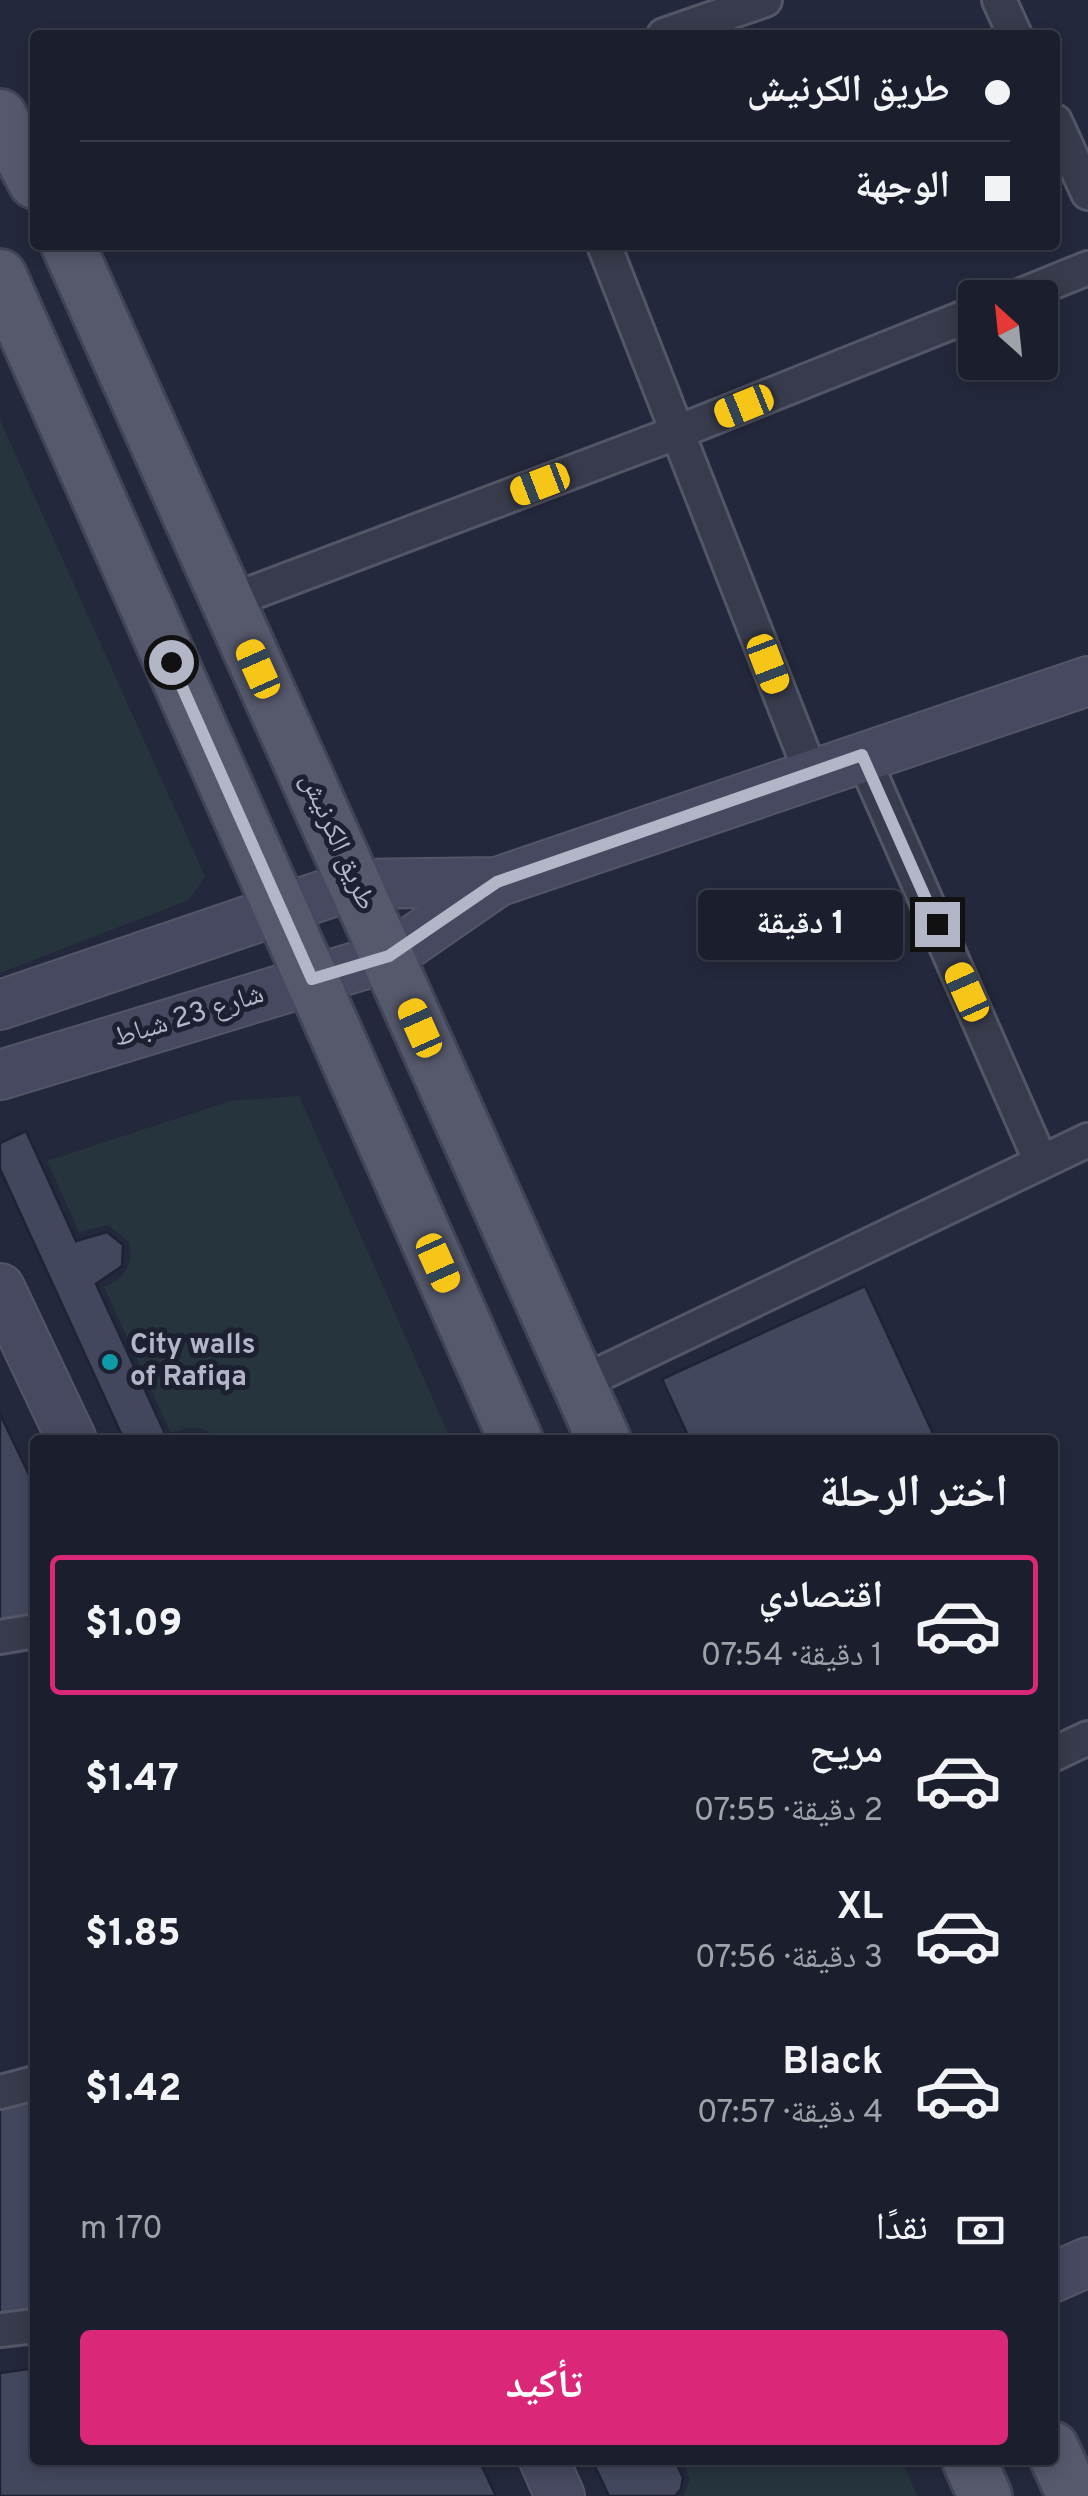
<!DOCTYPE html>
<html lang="ar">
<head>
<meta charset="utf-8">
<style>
	body { margin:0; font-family:Overpass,"Noto Naskh Arabic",sans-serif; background:#242735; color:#f1f3f6; direction:rtl; height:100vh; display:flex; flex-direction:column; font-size:38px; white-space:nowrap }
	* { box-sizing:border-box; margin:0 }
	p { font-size:32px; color:#a0a2aa }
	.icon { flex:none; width:55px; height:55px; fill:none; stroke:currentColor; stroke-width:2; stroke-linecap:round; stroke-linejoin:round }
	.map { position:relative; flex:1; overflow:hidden; direction:ltr }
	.details { position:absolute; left:30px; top:1435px; width:1028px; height:1030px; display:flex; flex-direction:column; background:#1b1e2d; border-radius:10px; box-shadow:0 5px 15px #0003,0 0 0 2px #393c49; direction:rtl }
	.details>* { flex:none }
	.guide { position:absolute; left:30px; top:30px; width:1030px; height:220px; border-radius:10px; box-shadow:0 5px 15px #0003,0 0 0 2px #393c49; direction:rtl; display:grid; align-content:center; height:220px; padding:0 50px; background:#1b1e2d }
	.needle { width:65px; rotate:333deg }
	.buttons { position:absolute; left:958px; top:280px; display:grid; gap:20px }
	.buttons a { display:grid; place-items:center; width:100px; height:100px; border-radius:10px; background:#1b1e2d; box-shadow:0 5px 15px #0003,0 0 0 2px #393c49; font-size:50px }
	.end { position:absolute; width:45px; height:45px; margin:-22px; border:12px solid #b3b6c7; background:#111; box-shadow:0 0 0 5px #111 }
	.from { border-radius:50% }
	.bubble { position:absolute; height:70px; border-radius:10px; background:#1b1e2d; box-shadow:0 5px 15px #0003,0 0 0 2px #393c49; font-size:32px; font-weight:800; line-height:70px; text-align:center; direction:rtl }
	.car { position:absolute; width:30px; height:60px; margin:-30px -15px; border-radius:12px; box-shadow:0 0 8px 2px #0007; background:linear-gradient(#f5c518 24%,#345 0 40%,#f5c518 0 76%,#345 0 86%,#f5c518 0) }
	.guide b { display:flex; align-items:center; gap:35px; height:95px; font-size:38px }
	.guide b+b { border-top:2px solid #393c49 }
	.guide i { width:25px; height:25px; background:#f1f3f6 }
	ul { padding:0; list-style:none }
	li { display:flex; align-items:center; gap:30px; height:140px; margin:0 20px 15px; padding:0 30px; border:5px solid transparent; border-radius:10px }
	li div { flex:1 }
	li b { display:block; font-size:38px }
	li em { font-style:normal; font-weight:800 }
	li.active { border-color:#db2777 }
	li>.icon { width:90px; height:90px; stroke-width:1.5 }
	h2 { padding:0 50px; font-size:45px; line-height:120px }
	.pay { display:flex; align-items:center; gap:25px; height:110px; padding:0 50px; font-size:38px }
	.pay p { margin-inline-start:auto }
	.button { display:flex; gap:20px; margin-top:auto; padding:20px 50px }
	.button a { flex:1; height:115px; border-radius:10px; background:#db2777; color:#fff; font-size:40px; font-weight:800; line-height:115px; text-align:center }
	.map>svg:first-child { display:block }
	.green { fill:#26343d }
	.building { fill:#43475d; stroke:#1f2233; stroke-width:2.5 }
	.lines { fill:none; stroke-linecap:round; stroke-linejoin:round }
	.street-casing { stroke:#535667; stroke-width:38 }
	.secondary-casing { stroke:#535667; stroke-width:52 }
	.primary-casing { stroke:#414455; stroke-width:58 }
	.street { stroke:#383b4c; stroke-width:32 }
	.secondary { stroke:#46495f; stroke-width:48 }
	.primary { stroke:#56596c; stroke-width:52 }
	.route { stroke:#b3b6c7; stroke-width:12 }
	.culture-dot { fill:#0f9aa8; stroke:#1d2031; stroke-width:4 }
	.labels { text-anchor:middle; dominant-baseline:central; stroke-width:10; stroke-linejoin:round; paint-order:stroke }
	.street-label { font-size:28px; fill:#b3b6c7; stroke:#1d2031 }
	.poi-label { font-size:28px; font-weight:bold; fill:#b3b6c7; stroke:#1d2031; text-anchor:start }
</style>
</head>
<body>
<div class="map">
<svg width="1088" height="2496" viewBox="0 0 1088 2496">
	<rect width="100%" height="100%" fill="#24283c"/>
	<!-- green -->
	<path class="green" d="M0,420L205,876L189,900L0,973Z
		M299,1096L451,1440H217C205,1424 188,1426 171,1433L104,1287C125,1277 134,1266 129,1242L108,1225L79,1232L47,1161L230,1101Z
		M683,2460H902L917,2496H684L690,2479Z"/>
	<!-- building -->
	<path class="building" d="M26,1131L76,1241L107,1232L123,1245L122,1266L96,1284L168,1440H124L0,1169V1143Z
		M865,1286L936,1440H690L662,1379Z
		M0,1414L35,1487V1613L0,1621Z
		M35,2099V2312L0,2317V2109Z
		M35,2368V2460H479L496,2496H0V2373Z
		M592,2460H675L683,2478L681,2489L675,2496H609Z"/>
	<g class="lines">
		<!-- street casing -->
		<g class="street-casing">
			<path id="street" d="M999,0L1015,35
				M664,35L765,0
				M1055,121L1088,193
				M604,245L811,773
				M1014,298L1088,268
				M228,602L678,432L975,313
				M862,755L1041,1162
				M579,1384L1088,1140
				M0,1637L35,1631
				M1052,1755L1088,1738
				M0,2092L35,2083
				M0,2330L35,2326"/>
		</g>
		<!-- secondary casing -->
		<g class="secondary-casing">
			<path id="secondary" d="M0,1005L356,884L497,882
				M0,1075L389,957L497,882L1088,681
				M0,1288L72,1440
				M1052,2278L1088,2262
				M544,2460L560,2496"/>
		</g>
		<!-- primary casing -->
		<g class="primary-casing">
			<path id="primary" d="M0,116L35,182
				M68,245L604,1440
				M0,276L516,1440
				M1052,2448L1074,2496
				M969,2460L985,2496"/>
		</g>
		<!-- street -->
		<use href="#street" class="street"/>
		<!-- secondary -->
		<use href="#secondary" class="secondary"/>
		<!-- primary -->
		<use href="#primary" class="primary"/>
	</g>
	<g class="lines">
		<!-- route -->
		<path class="route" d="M171,662L312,979L389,956L497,882L862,755L937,924"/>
	</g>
	<!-- markers -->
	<circle class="culture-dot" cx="110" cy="1362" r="10"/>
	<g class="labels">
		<!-- street labels -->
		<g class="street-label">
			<text transform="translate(337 842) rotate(66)">طريق الكرنيش</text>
			<text transform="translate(189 1017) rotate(-17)">شارع 23 شباط</text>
		</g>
		<!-- poi labels -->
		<g class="poi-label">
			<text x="130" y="1346">City walls<tspan x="130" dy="32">of Rafiqa</tspan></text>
		</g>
	</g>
</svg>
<div class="buttons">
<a><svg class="needle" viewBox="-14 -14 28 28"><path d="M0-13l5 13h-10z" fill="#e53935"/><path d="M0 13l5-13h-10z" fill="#a0a2aa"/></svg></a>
</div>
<i class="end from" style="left:171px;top:662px"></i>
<i class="end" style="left:937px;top:924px"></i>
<div class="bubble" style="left:698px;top:890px;width:205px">1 دقيقة</div>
<i class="car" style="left:744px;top:406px;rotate:248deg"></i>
<i class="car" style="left:540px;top:484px;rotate:249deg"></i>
<i class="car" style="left:768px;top:664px;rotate:159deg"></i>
<i class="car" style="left:258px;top:669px;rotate:336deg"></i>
<i class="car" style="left:967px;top:992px;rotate:336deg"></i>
<i class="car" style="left:420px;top:1028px;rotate:336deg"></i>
<i class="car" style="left:438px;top:1263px;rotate:156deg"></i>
<div class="guide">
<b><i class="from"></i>طريق الكرنيش</b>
<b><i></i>الوجهة</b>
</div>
<section class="details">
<h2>اختر الرحلة</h2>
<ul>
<li class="active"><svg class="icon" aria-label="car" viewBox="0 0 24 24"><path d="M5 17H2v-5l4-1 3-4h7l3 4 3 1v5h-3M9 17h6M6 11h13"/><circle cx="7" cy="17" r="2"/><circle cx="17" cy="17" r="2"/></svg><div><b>اقتصادي</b><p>1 دقيقة · 07:54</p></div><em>$1.09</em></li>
<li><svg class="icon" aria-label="car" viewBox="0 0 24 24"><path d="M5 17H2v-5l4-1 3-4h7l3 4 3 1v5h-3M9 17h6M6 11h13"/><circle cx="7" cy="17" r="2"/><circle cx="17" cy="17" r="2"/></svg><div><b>مريح</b><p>2 دقيقة · 07:55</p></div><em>$1.47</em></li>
<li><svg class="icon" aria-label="car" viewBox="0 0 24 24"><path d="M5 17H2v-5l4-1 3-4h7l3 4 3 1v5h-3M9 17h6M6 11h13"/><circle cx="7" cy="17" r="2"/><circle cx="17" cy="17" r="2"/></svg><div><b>XL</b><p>3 دقيقة · 07:56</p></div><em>$1.85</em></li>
<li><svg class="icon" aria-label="car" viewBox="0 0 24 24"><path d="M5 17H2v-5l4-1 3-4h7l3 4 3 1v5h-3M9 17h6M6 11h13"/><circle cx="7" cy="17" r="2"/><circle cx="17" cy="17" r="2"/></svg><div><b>Black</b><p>4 دقيقة · 07:57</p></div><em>$1.42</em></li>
</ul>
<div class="pay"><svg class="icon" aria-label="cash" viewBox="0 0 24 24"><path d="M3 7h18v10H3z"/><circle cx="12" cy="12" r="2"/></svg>نقدًا<p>170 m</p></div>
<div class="button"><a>تأكيد</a></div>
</section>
</div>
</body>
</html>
